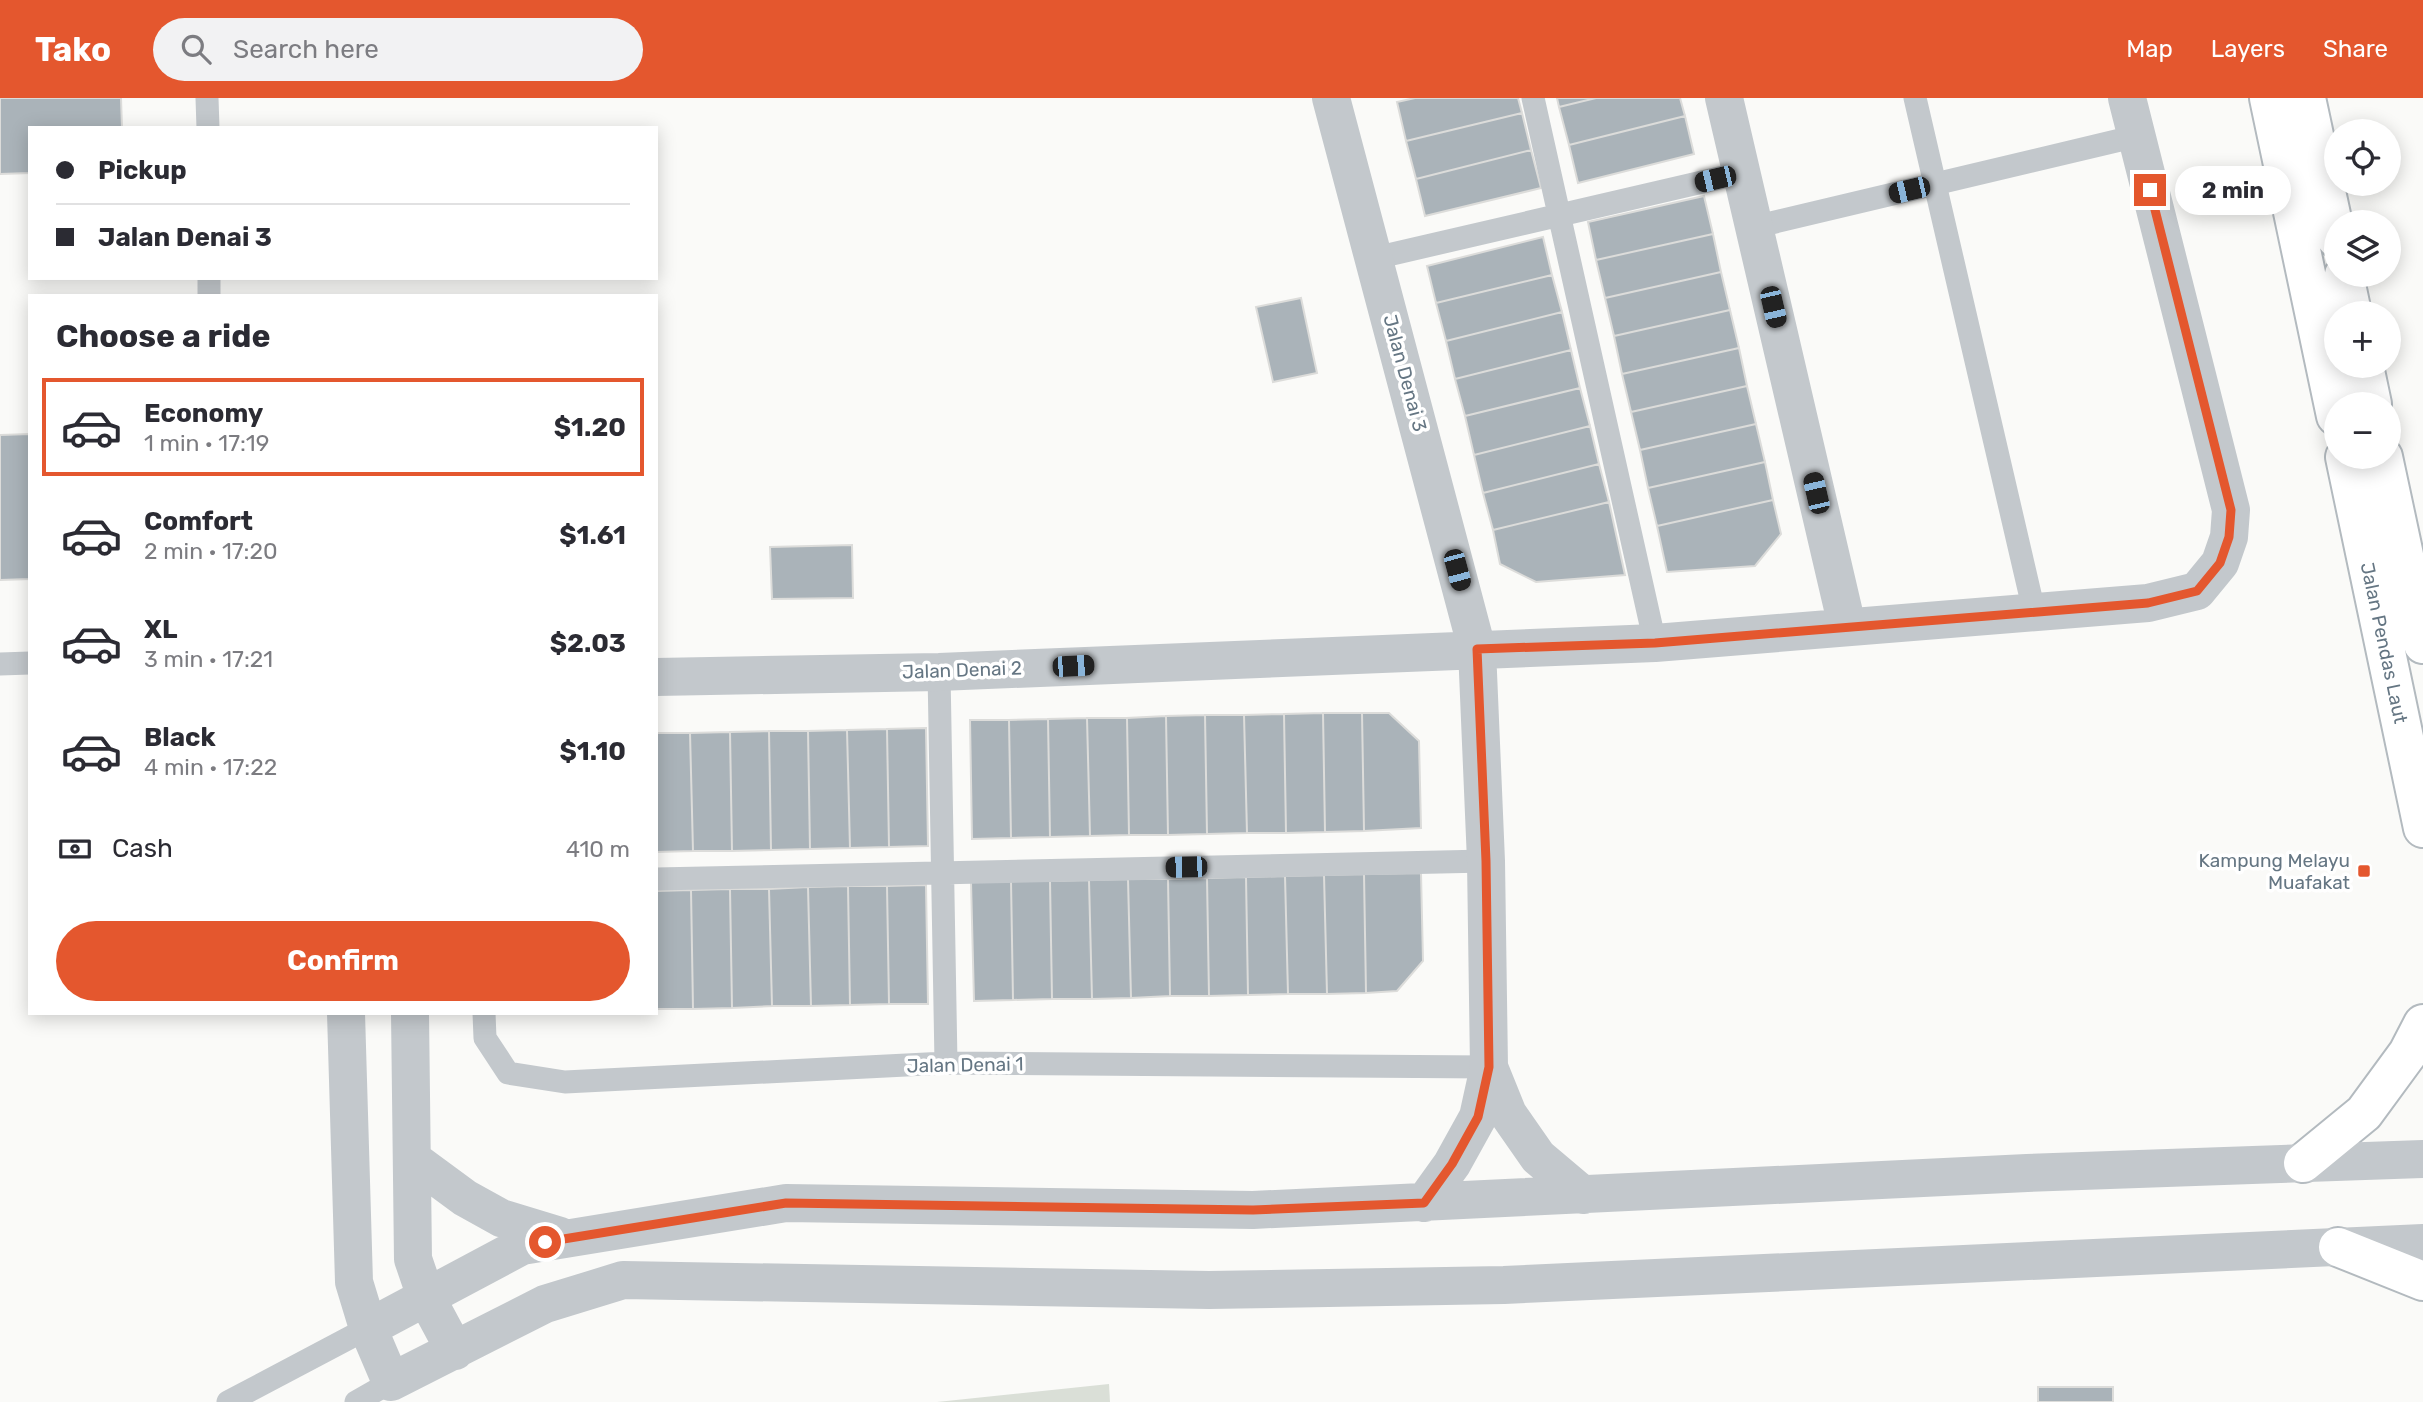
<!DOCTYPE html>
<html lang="en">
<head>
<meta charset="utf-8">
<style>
	body { margin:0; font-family:Rubik,sans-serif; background:#f2f2f3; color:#2b2b33; height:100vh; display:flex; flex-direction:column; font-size:26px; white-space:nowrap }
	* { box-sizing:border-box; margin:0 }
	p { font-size:23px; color:#7c7c81 }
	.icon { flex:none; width:38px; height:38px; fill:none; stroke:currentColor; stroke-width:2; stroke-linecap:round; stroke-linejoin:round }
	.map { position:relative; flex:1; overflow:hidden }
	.drawer { position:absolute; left:28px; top:196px; width:630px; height:721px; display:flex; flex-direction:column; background:#fff; border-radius:0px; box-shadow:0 4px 18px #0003 }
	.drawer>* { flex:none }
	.top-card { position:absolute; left:28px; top:28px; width:630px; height:154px; border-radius:0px; box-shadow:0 4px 18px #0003; display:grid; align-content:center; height:154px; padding:0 28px; background:#fff }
	.buttons { position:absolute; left:2324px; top:21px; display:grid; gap:14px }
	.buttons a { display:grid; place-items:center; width:77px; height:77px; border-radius:50%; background:#fff; box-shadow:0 4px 18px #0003; font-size:35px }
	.end { position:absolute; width:32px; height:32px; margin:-16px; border:9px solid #e4572e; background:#fff; box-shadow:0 0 0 4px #fff }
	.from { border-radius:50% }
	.bubble { position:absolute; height:49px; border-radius:24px; background:#fff; box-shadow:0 4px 18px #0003; font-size:23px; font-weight:700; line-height:49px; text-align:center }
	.car { position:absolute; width:21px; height:42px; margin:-21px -10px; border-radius:9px; box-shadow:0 0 5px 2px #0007; background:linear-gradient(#222 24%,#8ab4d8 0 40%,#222 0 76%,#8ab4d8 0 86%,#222 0) }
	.top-card b { display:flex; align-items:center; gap:24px; height:66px; font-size:26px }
	.top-card b+b { border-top:2px solid #e1e1e2 }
	.top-card i { width:18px; height:18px; background:#2b2b33 }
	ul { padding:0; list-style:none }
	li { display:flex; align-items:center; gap:21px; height:98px; margin:0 14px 10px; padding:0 14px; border:4px solid transparent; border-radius:0px }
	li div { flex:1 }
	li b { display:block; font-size:26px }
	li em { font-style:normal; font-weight:700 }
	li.active { border-color:#e4572e }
	li>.icon { width:63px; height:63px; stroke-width:1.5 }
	h2 { padding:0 28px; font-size:32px; line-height:84px }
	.pay { display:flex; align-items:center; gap:18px; height:77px; padding:0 28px; font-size:26px }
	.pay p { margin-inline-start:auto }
	.button { display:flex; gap:14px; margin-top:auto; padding:14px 28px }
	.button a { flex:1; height:80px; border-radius:42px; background:#e4572e; color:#fff; font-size:28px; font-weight:700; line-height:80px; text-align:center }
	header { display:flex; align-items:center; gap:42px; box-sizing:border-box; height:98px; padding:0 35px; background:#e4572e; color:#fff }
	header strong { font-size:33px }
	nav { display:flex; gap:38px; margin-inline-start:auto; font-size:24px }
	.search { width:490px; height:63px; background:#f2f2f3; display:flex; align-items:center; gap:18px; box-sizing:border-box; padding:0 24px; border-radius:38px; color:#7c7c81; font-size:26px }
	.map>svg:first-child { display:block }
	.green { fill:#dadfd7 }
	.building { fill:#aab3b9; stroke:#dcdcda; stroke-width:2 }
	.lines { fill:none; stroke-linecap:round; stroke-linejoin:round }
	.secondary-casing { stroke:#b3babf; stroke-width:42 }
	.service { stroke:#c3c8cc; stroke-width:23 }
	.minor { stroke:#c3c8cc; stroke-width:38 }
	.secondary { stroke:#fff; stroke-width:38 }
	.route { stroke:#e4572e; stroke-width:9 }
	.poi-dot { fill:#e4572e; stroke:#fff; stroke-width:2.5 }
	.labels { text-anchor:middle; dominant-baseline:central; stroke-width:7; stroke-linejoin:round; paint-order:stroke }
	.street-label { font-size:19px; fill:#657683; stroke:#fff }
	.poi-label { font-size:19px; fill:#657683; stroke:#fff; text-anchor:end }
</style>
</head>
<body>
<header>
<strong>Tako</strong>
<div class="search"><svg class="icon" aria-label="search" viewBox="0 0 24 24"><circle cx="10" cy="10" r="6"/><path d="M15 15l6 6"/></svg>Search here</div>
<nav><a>Map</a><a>Layers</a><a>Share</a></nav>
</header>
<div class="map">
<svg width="2423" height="1304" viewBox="0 0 2423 1304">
	<rect width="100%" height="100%" fill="#fafaf8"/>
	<!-- green -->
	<path class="green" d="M1109,1286L1110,1304H937Z"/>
	<!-- building -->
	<path class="building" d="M0,0H121L122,30H30V75L0,76Z
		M1415,0H1518L1522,15L1406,43L1397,4Z
		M1557,0H1596L1559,9Z
		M1596,0H1680L1685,18L1569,47L1559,9Z
		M1522,15L1531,52L1416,81L1406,43Z
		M1685,18L1694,56L1578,85L1569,47Z
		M1531,52L1541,90L1425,118L1416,81Z
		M1704,98L1713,136L1596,162L1588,124Z
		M1713,136L1721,174L1605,200L1596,162Z
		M1543,139L1552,177L1436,205L1427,168Z
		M1721,174L1730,212L1614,238L1605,200Z
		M1552,177L1562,214L1446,243L1436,205Z
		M1301,200L1317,275L1273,284L1256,209Z
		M1730,212L1739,250L1622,276L1614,238Z
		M1562,214L1571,252L1455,281L1446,243Z
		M1739,250L1747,288L1631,314L1622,276Z
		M1571,252L1580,290L1465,318L1455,281Z
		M1747,288L1756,326L1640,352L1631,314Z
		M1580,290L1590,328L1474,357L1465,318Z
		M1756,326L1765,364L1648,390L1640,352Z
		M1590,328L1599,366L1483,395L1474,357Z
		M30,336V481L0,482V337Z
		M1765,364L1773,402L1657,428L1648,390Z
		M1599,366L1609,404L1493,432L1483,395Z
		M1773,402L1781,436L1755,468L1667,474L1657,428Z
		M1609,404L1625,477L1536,484L1500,466L1493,432Z
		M852,447L853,500L772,501L770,449Z
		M1323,615H1362L1364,733L1325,734Z
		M1323,615L1325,734L1286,735L1284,616Z
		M1362,615H1389L1419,643L1421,730L1364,733Z
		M1284,616L1286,735H1247L1244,617Z
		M1205,617H1244L1247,735L1207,736Z
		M1205,617L1207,736L1168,737L1166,618Z
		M1166,618L1168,737H1129L1127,620Z
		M1087,620H1127L1129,737L1090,738Z
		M1087,620L1090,738L1050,739L1048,621Z
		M1048,621L1050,739L1011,740L1009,622Z
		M970,622H1009L1011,740L972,741Z
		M926,630L928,748L889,749L887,631Z
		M887,631L889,749L850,750L847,632Z
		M847,632L850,750L810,751L808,633Z
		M769,633H808L810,751L771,752Z
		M769,633L771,752L732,753L730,634Z
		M730,634L732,753H693L690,635Z
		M656,635H690L693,753L656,754Z
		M1421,775L1423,863L1397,893L1366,895L1364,776Z
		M1364,776L1366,895L1327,896L1324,777Z
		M1324,777L1327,896H1288L1285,778Z
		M1285,778L1288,896L1248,897L1246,779Z
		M1246,779L1248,897L1209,898L1207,780Z
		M1207,780L1209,898H1170L1168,781Z
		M1128,781H1168L1170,898L1131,900Z
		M1128,781L1131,900L1092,901L1089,782Z
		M1089,782L1092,901H1052L1050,783Z
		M1011,783H1050L1052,901L1013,902Z
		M1011,783L1013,902L974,903L971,784Z
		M926,787L928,906H889L887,788Z
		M848,788H887L889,906L850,907Z
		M848,788L850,907L811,908L808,789Z
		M808,789L811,908H772L769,791Z
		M730,791H769L772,908L732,910Z
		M730,791L732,910L693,911L691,792Z
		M691,792L693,911H656V793Z
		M2038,1289H2113V1304H2038Z"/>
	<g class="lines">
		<!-- secondary casing -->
		<g class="secondary-casing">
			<path id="secondary" d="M2269,0L2336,318
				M2306,0L2336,140
				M2344,177L2352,215
				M2364,268L2372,306
				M2345,359L2423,730
				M2383,359L2423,546
				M2303,1065L2364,1015L2408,955L2423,926
				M2338,1149L2423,1183"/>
		</g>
		<!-- service -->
		<path class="service" d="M207,0L208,30
			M1533,0L1655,545
			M1915,0L2034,513
			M1754,129L2137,38
			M1375,160L1741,75
			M209,180V198
			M0,566L30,565
			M939,574L946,965
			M656,781L1486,763
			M484,915L485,940L508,975L565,984L946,965L1489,969
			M228,1304L368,1230
			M356,1304L391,1284"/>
		<!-- minor -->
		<path class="minor" d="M1331,0L1477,551L1486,763L1489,969L1478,1019L1452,1066L1424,1105
			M1724,0L1847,528
			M656,579L939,574L1655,545L2148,505L2197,493L2220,465L2229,439L2231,412L2127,0
			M346,915L354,1184L368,1230L391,1284L545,1206L623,1182L1209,1192L1504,1187L2423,1145
			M410,915L413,1161L426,1199L455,1253
			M1489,969L1508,1016L1538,1059L1583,1097
			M412,1061L465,1100L501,1120L560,1138
			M368,1230L522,1148L786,1105L1253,1112L2027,1075L2423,1061"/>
		<!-- secondary -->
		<use href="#secondary" class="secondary"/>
	</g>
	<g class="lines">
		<!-- route -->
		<path class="route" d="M545,1144L786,1105L1253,1112L1424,1105L1452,1066L1478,1019L1489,969L1486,763L1477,551L1655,545L2148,505L2197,493L2220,465L2229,439L2231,412L2150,92"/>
	</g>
	<!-- markers -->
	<rect class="poi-dot" x="2357" y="766" width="14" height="14" rx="3.5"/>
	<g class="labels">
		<!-- street labels -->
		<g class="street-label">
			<text transform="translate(1405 275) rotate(75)">Jalan Denai 3</text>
			<text transform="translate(2384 545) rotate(78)">Jalan Pendas Laut</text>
			<text transform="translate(962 572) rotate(-2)">Jalan Denai 2</text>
			<text transform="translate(965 967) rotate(-1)">Jalan Denai 1</text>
		</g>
		<!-- poi labels -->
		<g class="poi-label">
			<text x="2350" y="762">Kampung Melayu<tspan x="2350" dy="22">Muafakat</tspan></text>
		</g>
	</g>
</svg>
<div class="buttons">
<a><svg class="icon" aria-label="locate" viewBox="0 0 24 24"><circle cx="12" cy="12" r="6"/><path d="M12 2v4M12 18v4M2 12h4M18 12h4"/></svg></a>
<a><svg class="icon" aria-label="layers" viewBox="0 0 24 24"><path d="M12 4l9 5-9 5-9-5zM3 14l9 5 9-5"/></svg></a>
<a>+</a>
<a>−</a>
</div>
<i class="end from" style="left:545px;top:1144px"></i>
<i class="end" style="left:2150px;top:92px"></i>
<div class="bubble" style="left:2175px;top:68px;width:116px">2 min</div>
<i class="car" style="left:1715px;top:81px;rotate:257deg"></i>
<i class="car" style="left:1909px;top:92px;rotate:257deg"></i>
<i class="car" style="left:1773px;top:209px;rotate:167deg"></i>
<i class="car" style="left:1816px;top:395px;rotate:347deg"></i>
<i class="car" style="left:1457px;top:472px;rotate:165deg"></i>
<i class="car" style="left:1073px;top:568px;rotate:87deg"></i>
<i class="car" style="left:1186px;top:769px;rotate:269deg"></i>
<div class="top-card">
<b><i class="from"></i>Pickup</b>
<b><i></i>Jalan Denai 3</b>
</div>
<section class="drawer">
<h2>Choose a ride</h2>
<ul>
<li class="active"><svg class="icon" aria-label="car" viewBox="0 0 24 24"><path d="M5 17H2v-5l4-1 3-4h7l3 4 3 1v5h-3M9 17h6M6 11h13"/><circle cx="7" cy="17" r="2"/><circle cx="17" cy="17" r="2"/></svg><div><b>Economy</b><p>1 min · 17:19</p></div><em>$1.20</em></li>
<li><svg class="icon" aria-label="car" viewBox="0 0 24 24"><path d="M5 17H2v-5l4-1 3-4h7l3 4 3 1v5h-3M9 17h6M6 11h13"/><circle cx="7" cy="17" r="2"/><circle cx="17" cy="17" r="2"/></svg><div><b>Comfort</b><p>2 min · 17:20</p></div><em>$1.61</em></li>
<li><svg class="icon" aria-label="car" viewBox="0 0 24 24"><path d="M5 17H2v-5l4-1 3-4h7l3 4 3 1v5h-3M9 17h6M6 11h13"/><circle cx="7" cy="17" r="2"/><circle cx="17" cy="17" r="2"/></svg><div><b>XL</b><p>3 min · 17:21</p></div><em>$2.03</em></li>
<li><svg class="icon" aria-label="car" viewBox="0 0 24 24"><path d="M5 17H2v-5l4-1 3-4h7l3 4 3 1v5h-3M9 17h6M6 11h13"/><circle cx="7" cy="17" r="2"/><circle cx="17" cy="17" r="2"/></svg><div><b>Black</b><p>4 min · 17:22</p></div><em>$1.10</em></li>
</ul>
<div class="pay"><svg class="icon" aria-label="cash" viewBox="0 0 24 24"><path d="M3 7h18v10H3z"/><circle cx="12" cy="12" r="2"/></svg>Cash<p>410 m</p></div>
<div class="button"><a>Confirm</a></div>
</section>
</div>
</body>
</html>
